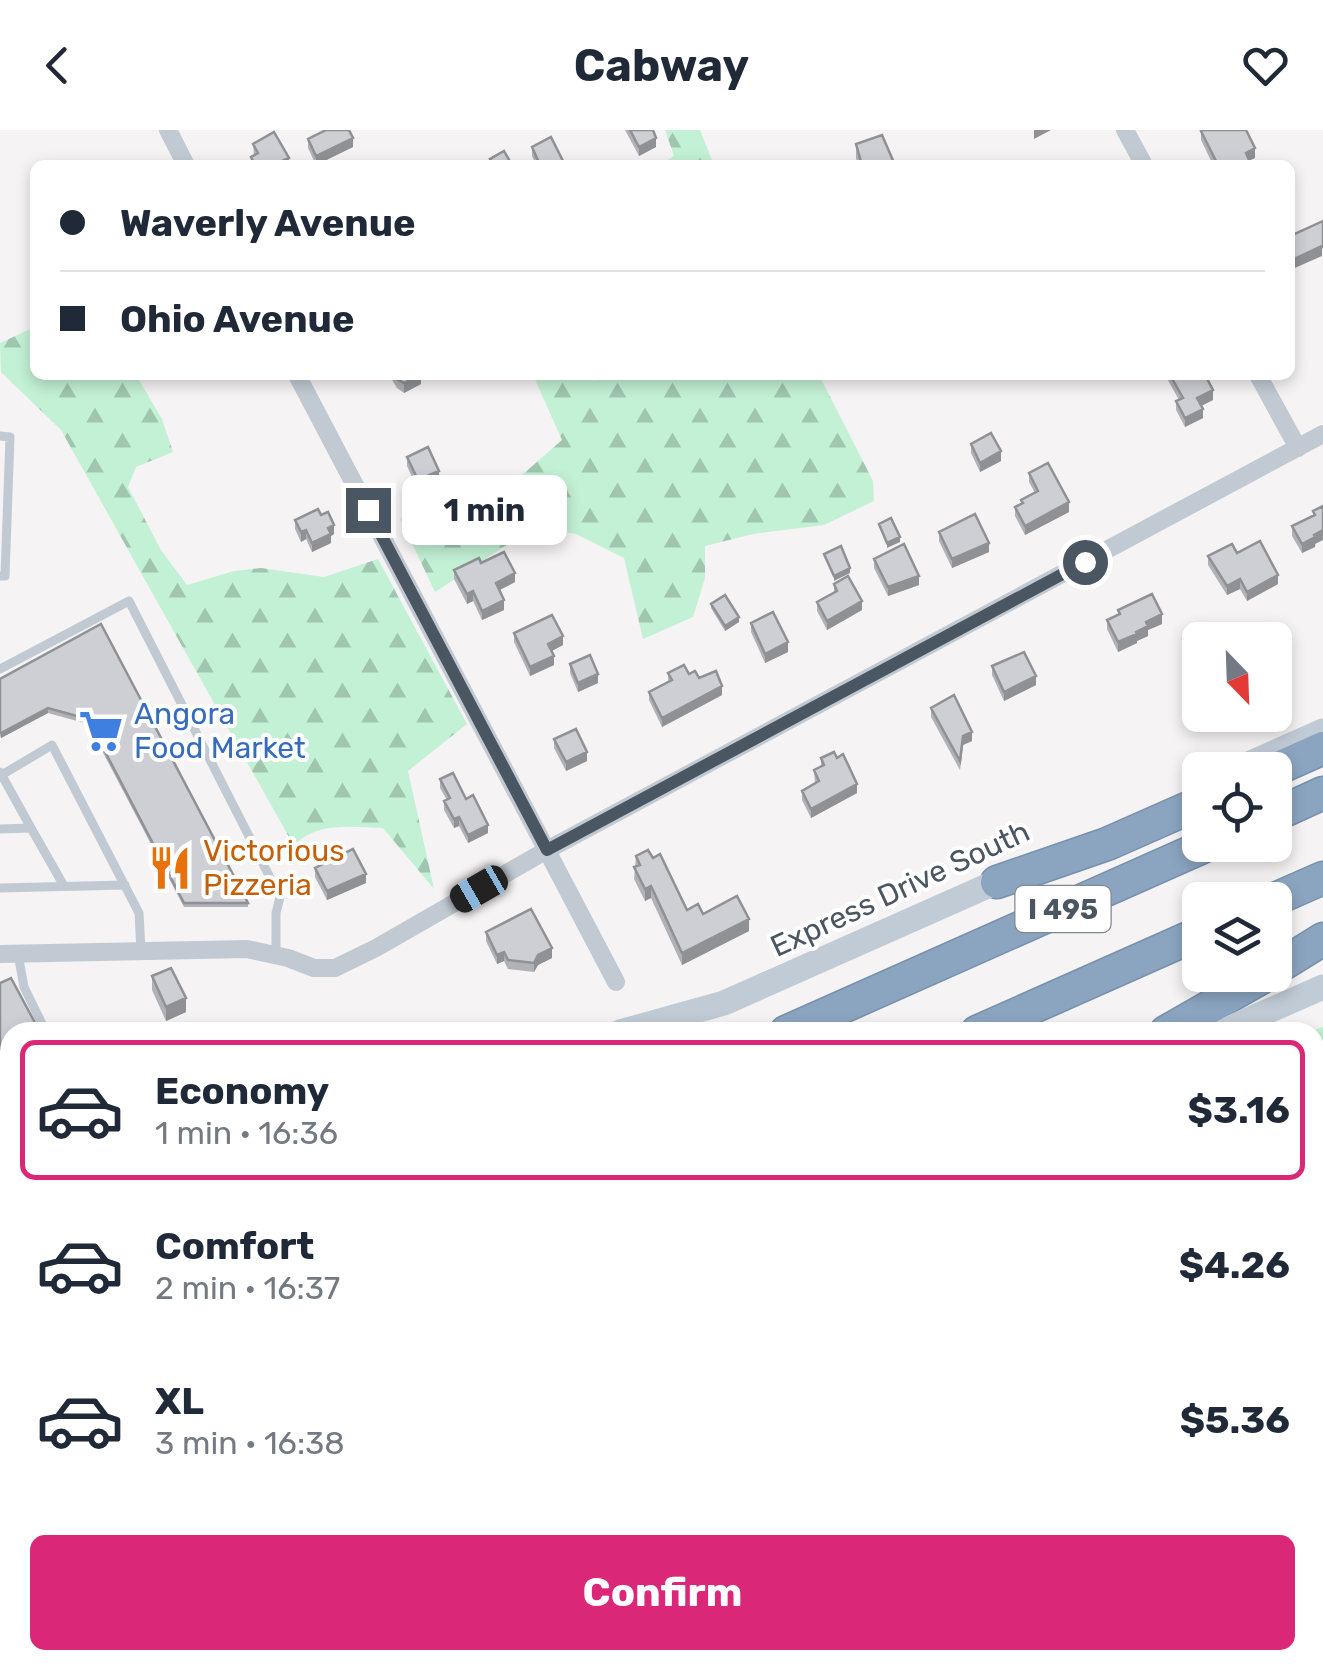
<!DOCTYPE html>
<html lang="en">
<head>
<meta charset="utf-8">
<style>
	body { margin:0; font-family:Rubik,sans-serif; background:#f6f6f7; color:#1f2937; height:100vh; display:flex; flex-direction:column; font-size:38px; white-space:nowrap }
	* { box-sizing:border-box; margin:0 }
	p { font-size:32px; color:#747a83 }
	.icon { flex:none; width:55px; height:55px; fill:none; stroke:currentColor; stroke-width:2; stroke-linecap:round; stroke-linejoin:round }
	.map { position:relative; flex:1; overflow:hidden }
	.side { position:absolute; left:0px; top:892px; width:1325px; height:648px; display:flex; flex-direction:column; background:#fff; border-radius:30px 30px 0 0; box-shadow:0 5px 15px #0003 }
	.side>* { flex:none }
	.hud { position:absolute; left:30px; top:30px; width:1265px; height:220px; border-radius:15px; box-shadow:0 5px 15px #0003; display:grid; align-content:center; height:220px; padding:0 30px; background:#fff }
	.needle { width:65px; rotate:157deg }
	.controls { position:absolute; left:1182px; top:492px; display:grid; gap:20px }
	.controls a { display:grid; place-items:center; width:110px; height:110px; border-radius:15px; background:#fff; box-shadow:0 5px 15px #0003; font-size:50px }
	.end { position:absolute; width:45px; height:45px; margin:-22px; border:12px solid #4a5661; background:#fff; box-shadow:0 0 0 5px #fff }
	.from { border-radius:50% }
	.bubble { position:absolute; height:70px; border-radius:15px; background:#fff; box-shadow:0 5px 15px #0003; font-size:32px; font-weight:700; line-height:70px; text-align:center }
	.car { position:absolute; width:30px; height:60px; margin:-30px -15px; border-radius:12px; box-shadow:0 0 8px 2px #0007; background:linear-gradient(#222 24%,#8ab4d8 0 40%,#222 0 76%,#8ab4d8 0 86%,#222 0) }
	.hud b { display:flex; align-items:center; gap:35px; height:95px; font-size:38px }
	.hud b+b { border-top:2px solid #e0e1e3 }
	.hud i { width:25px; height:25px; background:#1f2937 }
	ul { padding:18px 0 0; list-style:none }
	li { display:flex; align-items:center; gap:30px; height:140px; margin:0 20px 15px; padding:0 10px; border:5px solid transparent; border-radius:15px }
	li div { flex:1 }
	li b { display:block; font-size:38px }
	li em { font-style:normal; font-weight:700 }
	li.selected { border-color:#db2777 }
	li>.icon { width:90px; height:90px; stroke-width:1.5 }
	.primary-button { display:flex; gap:20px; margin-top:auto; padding:20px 30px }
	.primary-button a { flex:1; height:115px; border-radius:15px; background:#db2777; color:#fff; font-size:40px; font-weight:700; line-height:115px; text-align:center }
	header { display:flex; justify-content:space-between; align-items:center; height:130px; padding:0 30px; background:#fff; font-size:45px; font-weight:700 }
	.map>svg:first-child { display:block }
	.commercial { fill:#fdf9ef }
	.forest { fill:url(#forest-firs) }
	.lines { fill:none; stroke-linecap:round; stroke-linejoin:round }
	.motorway-casing { stroke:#7690ad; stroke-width:35 }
	.service { stroke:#c1cad2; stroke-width:9 }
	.minor { stroke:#c1cad2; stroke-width:18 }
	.secondary { stroke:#c1cbd6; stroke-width:25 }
	.motorway { stroke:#8ba5c1; stroke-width:32 }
	.wall { fill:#b0b2b7 }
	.shaded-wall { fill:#909195 }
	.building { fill:#cdcfd5; stroke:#909195; stroke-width:2.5 }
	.route { stroke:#4a5661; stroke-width:12 }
	.labels { text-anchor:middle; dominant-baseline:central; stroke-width:8; stroke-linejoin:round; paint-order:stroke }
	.shield { fill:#fff; stroke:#808990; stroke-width:2.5 }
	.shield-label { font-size:28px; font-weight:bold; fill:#4a5661 }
	.shop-label { font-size:30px; fill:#366cbe; stroke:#fff; text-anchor:start }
	.food-label { font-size:30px; fill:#c56008; stroke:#fff; text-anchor:start }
	.street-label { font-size:30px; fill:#4a5661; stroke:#fff }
</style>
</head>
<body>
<header><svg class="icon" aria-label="back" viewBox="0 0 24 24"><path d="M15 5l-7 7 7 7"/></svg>Cabway<svg class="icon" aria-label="heart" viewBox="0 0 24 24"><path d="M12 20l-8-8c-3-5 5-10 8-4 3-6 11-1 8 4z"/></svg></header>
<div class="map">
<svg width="1323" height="1539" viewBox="0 0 1323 1539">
	<defs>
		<pattern id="forest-firs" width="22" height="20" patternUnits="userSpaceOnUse" patternTransform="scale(2.5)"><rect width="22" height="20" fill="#c3f1d5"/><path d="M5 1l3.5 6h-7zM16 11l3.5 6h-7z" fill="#a0c6b0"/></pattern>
	</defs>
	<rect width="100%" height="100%" fill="#f5f3f3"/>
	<!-- commercial -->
	<path class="commercial" d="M192,1530H448L453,1539H176Z"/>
	<!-- forest -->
	<path class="forest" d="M665,0H700L714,35H659L674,26Z
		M35,197V245H136L162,289L173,322L136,337L128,357L161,420L187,455L234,441L261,438L324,447L378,429L467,594L408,641L434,759L383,698C353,697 315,691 294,716L61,300L1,242L0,213Z
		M533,245H589L593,251L605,245H819L873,351L874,371L824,395L753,404L705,416V448L693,487L643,509L624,428L576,404L534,397L435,462L400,388L489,374L562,310Z
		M1323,897V1277L1315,1276V1206L1320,1193L1315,1190V902H1309Z
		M438,1530H762L776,1539H443Z"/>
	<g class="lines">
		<!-- motorway casing -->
		<g class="motorway-casing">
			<path id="motorway" d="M1274,640L1323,618
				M1275,685L1323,663
				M997,752L1107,714L1200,673
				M1273,770L1323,748
				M1275,839L1323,809
				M786,902L1207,715
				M977,902L1200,803
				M1166,902L1266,845
				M0,1240L10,1236
				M0,1326L10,1322"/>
		</g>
		<!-- service -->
		<path class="service" d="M0,306L10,307L5,446H0
			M0,539L129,471L280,767L276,783V825
			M0,642L31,698L0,699
			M0,646L52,615L139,783L141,821
			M31,698L64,756
			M0,758L125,755
			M18,824L24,857L46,902
			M0,978L10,972
			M0,1000L10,1018
			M33,1530L58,1539
			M408,1530L413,1539
			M1263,1530L1268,1539
			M248,1539L266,1530"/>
		<!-- minor -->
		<path class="minor" d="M168,0L186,35
			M1125,0L1144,35
			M297,245L616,852
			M1258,245L1298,318
			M0,824L247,819L288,828L314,838H335L376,818L547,720L1323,304
			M970,1530L975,1539"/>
		<!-- secondary -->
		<path class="secondary" d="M1235,640L1323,601
			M620,902L724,873L1010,746
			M1221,902L1323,857
			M0,1030L10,1025
			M0,1535L10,1530"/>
		<!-- motorway -->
		<use href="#motorway" class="motorway"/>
	</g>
	<!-- wall -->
	<path class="wall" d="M625,0H653L656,17L639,26Z
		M1201,1L1255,28L1249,30L1250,35H1213L1201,10Z
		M308,9L353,17L316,35L308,18Z
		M253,14L289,35H251V27L254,25Z
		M856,14L895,35H858L856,28Z
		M532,17L564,35H536L532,26Z
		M389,245H421V254L404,263L397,258Z
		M1165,245H1205L1213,270L1201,276L1203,288L1185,297L1176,280V271L1179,270Z
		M971,314L1001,331L980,342L971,323Z
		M407,327L439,351L418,360L407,336Z
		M1029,343L1069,382L1025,405L1015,386V377L1021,373V370L1035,363L1029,352Z
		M1323,376L1315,417L1302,423L1292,406V396L1313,386V381Z
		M321,385L334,404L331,406V413L312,422L306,409L301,412L295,399V390Z
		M939,402L989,422L952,438L939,411Z
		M1237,423L1278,454L1247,471L1240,459L1227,465L1208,435V426Z
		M874,429L919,455L888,466L874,438Z
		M454,440L515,452L499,460L504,480L482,490L473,471L467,474L454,449Z
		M834,454L862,480L827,500L817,481V472L834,463Z
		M711,474L739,492L725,501L711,478Z
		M1118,480L1162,494L1148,500V506L1137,511V513L1118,522L1107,499V490L1118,485Z
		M751,493L788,522L765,533L751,502Z
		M101,494L248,773V777H184L88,594L48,583L1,608L0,606V549Z
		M514,503L563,515L551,521L554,535L530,546L514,512Z
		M570,534L598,553L578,562L570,543Z
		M992,536L1036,555L1004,571L992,545Z
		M668,543L699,548L722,565L662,597L649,570V562L668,552Z
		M931,578L972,611L963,615L960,640L931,587Z
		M554,609L587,631L566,641L554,618Z
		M821,628L857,663L811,688L802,670V661L815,653L814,640L821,637Z
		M440,649L466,669L488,703L468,713L459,696L454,698L444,680V671L447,670L440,658Z
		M636,726L653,728L687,780L749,801L682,835L651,768L645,771L634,749Z
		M315,738L366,753L327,770L315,747Z
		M486,802L552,828L538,835L534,842L508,839L504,831L497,834L486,811Z
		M152,846L186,882L166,891L152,860Z
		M1323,1476V1539H1322L1315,1526V1480Z"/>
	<!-- shaded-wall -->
	<path class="shaded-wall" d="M1034,0H1051L1034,9Z
		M353,8V17L316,35V26Z
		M656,8V17L639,26V17Z
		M1255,18V28L1246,32V23Z
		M289,28V35H273Z
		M1322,116V126L1290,140V131Z
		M421,245V254L404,263V253Z
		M1213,260V270L1197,278V268Z
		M1203,279V288L1185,297V288Z
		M1001,321V331L980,342V333Z
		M439,341V351L418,360V350Z
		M1069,372V382L1025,405V396Z
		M334,395V404L331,406V413L312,422V413L328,398Z
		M306,400V409L301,412V402Z
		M1323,400V410L1315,414V417L1302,423V414Z
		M900,407V412L887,418V413Z
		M989,413V422L952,438V429Z
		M850,438V443L834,451V446Z
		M515,443V452L496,462V453Z
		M1278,445V454L1247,471V462Z
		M919,446V455L888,466V457Z
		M1240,449V459L1227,465V456Z
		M473,461V471L467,474V464Z
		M504,470V480L482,490V481Z
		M862,471V480L827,500V491Z
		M1162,484V494L1148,500V506L1137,511V513L1118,522V512L1136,502L1146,492Z
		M739,487V492L725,501V496Z
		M563,506V515L548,523V514Z
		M788,512V522L765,533V524Z
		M554,526V535L530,546V537Z
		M598,544V553L578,562V553Z
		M1036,546V555L1004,571V562Z
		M722,556V565L662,597V588Z
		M48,578V583L1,608V603Z
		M972,602V611L963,615L960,640L963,606Z
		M587,622V631L566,641V632Z
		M857,654V663L811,688V679Z
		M459,687V696L454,698V689Z
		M488,695V703L468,713V705Z
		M366,744V753L327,770V761Z
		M651,756V768L645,771V759Z
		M749,789V801L682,835V823Z
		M552,818V828L538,835L534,842V833L538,825Z
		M504,822V831L497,834V825Z
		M186,868V882L166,891V877Z
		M10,944V958L2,962V949Z
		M1323,1316V1326L1315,1330V1321Z"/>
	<!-- building -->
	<path class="building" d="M326,0H349L353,8L316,26L308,9Z
		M630,0H653L656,8L639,17Z
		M1203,0H1246L1255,18L1246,23L1250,32L1243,35H1218L1201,1Z
		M274,2L289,28L273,35H255L251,27L258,23L253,14Z
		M882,5L895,35H862L856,14Z
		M551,7L564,33L560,35H540L532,17Z
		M504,21L512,35H494L490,29Z
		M1323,91V118L1322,116L1290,131V106Z
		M395,245H420L404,253L397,249Z
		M1170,245H1205L1213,260L1197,268L1203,279L1185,288L1176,271L1183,268Z
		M991,303L1001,321L980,333L971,314Z
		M428,317L439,341L418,350L407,327Z
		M1048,333L1069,372L1025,396L1015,377L1023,373L1021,370L1038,361L1029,343Z
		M1323,376V400L1314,405L1315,407L1302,414L1292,396L1315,385L1313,381Z
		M318,379L321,385L328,382L334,395L328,398L331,404L312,413L306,400L301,402L295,390Z
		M975,384L989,413L952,429L939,402Z
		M891,388L900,407L887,413L879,394Z
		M1260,411L1278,445L1247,462L1240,449L1227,456L1208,426L1232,414L1237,423Z
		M904,414L919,446L888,457L874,429Z
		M841,416L850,438L834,446L824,424Z
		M504,422L515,443L496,453L504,470L482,481L473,461L467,464L454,440L479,428L481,433Z
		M848,446L862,471L827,491L817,472L837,461L834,454Z
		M1152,464L1162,484L1146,492L1148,496L1136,502L1137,504L1118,512L1107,490L1120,484L1118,480Z
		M725,465L739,487L725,496L711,474Z
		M773,482L788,512L765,524L751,493Z
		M552,485L563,506L548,514L554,526L530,537L514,503Z
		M101,494L248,773H184L88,589L48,578L1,603L0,602V549Z
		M1024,522L1036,546L1004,562L992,536Z
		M590,525L598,544L578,553L570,534Z
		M684,535L689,544L695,541L699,548L716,541L722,556L662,588L649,562L672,550L668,543Z
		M954,565L972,602L963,606L960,631L931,578Z
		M576,599L587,622L566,632L554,609Z
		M834,622L837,628L843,624L857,654L811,679L802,661L819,651L814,640L824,635L821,628Z
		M453,643L466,669L473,665L488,695L468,705L459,687L454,689L444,671L450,668L440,649Z
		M353,719L366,744L327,761L315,738Z
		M648,720L653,728L660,724L687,780L698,774L703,784L737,766L749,789L682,823L651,756L645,759L634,737L640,735L636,726Z
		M531,779L552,818L538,825L534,833L508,830L504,822L497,825L486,802Z
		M171,838L186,868L166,877L152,846Z
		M11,848L40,902H10V944L2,949L0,946V853Z
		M1315,1299L1323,1311V1316L1315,1321Z
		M1323,1476V1532L1315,1516V1480Z
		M1070,1530H1093L1097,1539H1063L1061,1535Z"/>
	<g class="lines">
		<!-- route -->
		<path class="route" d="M368,380L547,720L1085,432"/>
	</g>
	<!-- icons -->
	<defs>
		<g id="supermarket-bare" transform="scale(3.45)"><path d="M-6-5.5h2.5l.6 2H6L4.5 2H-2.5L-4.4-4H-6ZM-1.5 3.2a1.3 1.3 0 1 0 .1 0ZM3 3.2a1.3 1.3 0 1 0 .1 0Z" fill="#3f7fe0" stroke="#fff" stroke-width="2.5" paint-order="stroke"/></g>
		<g id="restaurant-bare" transform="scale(3.45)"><path d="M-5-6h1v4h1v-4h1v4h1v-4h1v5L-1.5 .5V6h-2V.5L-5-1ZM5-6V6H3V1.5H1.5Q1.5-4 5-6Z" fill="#e8710a" stroke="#fff" stroke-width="2.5" paint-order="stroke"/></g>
	</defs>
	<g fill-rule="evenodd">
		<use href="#supermarket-bare" x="101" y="601"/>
		<use href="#restaurant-bare" x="170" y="738"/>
	</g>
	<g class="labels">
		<!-- shield labels -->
		<rect class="shield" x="1015.5" y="756" width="95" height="46" rx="8"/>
		<g class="shield-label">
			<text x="1063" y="779">I 495</text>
		</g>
		<!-- shop labels -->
		<g class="shop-label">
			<text x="134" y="584">Angora<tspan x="134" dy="34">Food Market</tspan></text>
		</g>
		<!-- food labels -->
		<g class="food-label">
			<text x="203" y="721">Victorious<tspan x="203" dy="34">Pizzeria</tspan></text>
		</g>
		<!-- street labels -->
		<g class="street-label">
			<text transform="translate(900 759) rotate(-25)">Express Drive South</text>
		</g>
	</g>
</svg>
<div class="controls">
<a><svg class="needle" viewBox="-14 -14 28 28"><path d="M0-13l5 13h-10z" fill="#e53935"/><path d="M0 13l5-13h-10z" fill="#747a83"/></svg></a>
<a><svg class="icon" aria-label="locate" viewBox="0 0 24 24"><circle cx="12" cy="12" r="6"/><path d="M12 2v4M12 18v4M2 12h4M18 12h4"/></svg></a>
<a><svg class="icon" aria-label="layers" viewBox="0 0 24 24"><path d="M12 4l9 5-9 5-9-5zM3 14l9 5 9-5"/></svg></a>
</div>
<i class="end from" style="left:1085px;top:432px"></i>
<i class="end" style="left:368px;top:380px"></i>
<div class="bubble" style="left:402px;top:345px;width:165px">1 min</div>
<i class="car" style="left:479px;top:759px;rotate:240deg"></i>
<div class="hud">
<b><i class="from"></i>Waverly Avenue</b>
<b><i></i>Ohio Avenue</b>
</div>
<section class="side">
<ul>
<li class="selected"><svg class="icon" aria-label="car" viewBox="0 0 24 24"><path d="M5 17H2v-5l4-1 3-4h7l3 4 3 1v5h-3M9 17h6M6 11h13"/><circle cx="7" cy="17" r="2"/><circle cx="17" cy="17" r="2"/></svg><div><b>Economy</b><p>1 min · 16:36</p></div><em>$3.16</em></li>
<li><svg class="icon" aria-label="car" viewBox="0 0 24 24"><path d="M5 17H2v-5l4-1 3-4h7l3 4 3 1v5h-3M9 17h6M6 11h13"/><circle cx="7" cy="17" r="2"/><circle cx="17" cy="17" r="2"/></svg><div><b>Comfort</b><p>2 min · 16:37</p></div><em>$4.26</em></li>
<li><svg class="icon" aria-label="car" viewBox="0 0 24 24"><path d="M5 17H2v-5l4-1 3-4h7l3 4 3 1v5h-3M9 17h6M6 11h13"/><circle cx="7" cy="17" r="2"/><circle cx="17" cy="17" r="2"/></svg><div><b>XL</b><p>3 min · 16:38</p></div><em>$5.36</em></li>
</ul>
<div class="primary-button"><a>Confirm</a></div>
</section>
</div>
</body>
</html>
